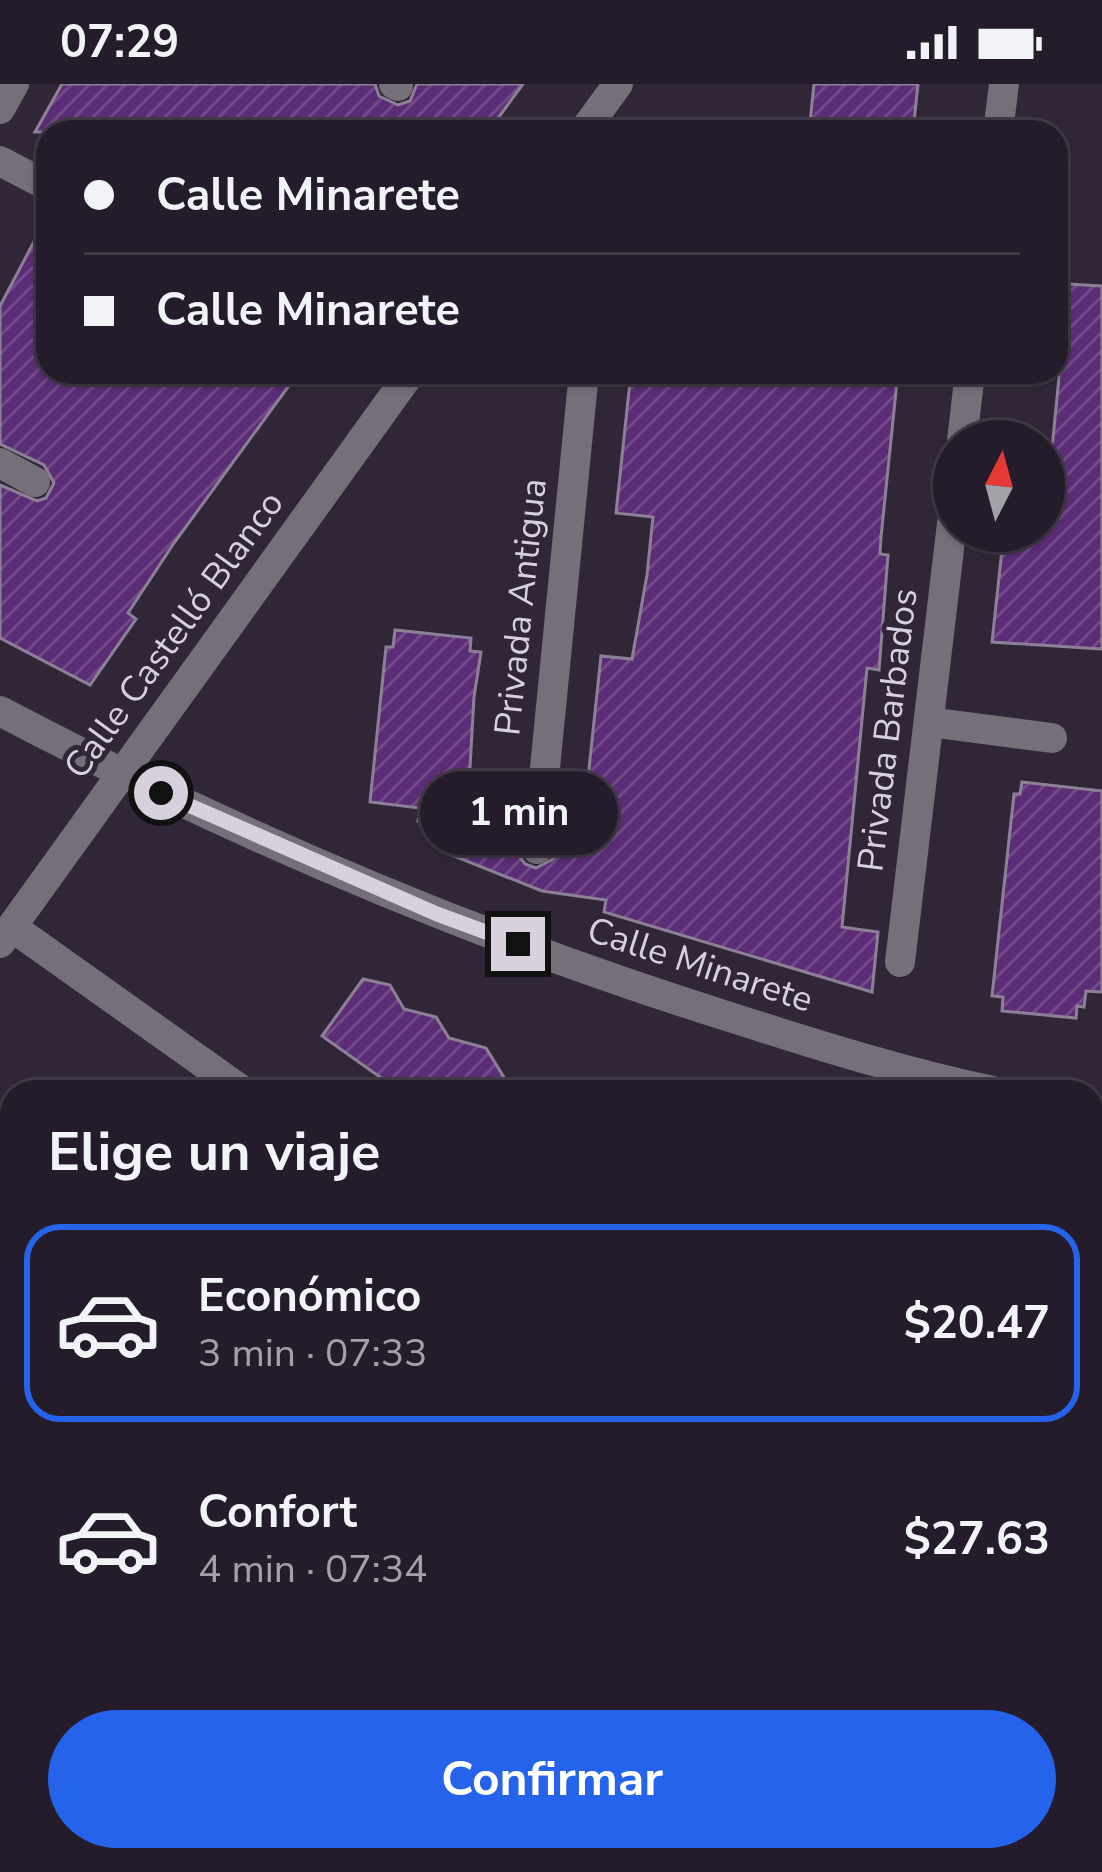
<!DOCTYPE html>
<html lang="es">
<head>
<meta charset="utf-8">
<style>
	body { margin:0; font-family:"Nunito Sans",sans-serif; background:#302936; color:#f1f3f6; height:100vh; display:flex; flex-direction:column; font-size:45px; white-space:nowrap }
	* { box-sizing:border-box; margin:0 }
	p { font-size:39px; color:#a3a1a8 }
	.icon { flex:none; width:66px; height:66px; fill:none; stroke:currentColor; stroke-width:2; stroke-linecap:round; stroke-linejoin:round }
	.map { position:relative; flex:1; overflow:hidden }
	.details { position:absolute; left:0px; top:996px; width:1104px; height:792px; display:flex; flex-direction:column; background:#241c2a; border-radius:36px 36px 0 0; box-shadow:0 3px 9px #0004,0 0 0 3px #413a47 }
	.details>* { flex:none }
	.top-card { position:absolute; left:36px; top:36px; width:1032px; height:264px; border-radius:36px; box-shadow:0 3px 9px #0004,0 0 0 3px #413a47; display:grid; align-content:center; height:264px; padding:0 48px; background:#241c2a }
	.needle { width:78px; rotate:6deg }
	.controls { position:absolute; left:933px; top:336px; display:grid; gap:24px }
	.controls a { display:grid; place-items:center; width:132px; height:132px; border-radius:50%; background:#241c2a; box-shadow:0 3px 9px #0004,0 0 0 3px #413a47; font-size:60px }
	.end { position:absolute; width:54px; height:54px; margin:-27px; border:15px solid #d8d1dd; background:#111; box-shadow:0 0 0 6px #111 }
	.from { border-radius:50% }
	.bubble { position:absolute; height:84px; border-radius:42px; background:#241c2a; box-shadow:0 3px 9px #0004,0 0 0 3px #413a47; font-size:39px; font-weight:700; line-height:84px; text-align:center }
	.top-card b { display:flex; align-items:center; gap:42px; height:114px; font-size:45px }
	.top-card b+b { border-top:3px solid #413a47 }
	.top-card i { width:30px; height:30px; background:#f1f3f6 }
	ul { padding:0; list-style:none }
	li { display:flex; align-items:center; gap:36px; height:198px; margin:0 24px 18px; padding:0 24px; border:6px solid transparent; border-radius:36px }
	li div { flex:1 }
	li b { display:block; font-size:45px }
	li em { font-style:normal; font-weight:700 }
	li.active { border-color:#2563eb }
	li>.icon { width:108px; height:108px; stroke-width:1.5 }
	h2 { padding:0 48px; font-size:54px; line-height:144px }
	.action { display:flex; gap:24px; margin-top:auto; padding:24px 48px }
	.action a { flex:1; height:138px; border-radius:72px; background:#2563eb; color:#fff; font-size:48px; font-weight:700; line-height:138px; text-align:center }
	.status { display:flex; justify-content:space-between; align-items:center; height:84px; padding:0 60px; background:#241c2a; direction:ltr }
	.status svg { height:33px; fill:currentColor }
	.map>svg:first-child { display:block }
	.built { fill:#3c2e45 }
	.building { fill:url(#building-hatch); stroke:#8d8096; stroke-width:3 }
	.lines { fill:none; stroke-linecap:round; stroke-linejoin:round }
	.minor { stroke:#756f79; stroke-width:30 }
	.route { stroke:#d8d1dd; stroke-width:15 }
	.labels { text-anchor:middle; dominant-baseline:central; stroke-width:10; stroke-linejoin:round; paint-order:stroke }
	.street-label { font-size:36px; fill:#d8d1dd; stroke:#302638 }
</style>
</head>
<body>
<div class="status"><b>07:29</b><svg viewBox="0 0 49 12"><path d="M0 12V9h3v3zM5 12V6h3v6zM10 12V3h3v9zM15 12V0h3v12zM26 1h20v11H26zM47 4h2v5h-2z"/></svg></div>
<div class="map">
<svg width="1102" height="1788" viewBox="0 0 1102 1788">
	<defs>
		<pattern id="building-hatch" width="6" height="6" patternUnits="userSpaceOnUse" patternTransform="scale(3)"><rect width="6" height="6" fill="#5b2d76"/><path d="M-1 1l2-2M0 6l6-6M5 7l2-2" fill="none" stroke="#724a89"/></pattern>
	</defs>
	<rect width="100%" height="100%" fill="#302638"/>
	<!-- built -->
	<path class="built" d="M1092,1084L1102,1086V1788H854V1776H1092Z"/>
	<!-- building -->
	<path class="building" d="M62,0H375L379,12L398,21L410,17L417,0H523L488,48H35Z
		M814,0H918L913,48H809Z
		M48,131V288H299L174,459L128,529L136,535L90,601L0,554V401L37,417L46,414L54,399L44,381L0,360V222Z
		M1068,200L1102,202V565L992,558L1004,447H1044Z
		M631,288H898L881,453L880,470L888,471L879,586L867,584L842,843L878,848L872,908L604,828L606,816L542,807L444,768L446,739L418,737L420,724L370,718L386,563H393L395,546L471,554L470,567L481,568L474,613L469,701L523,707L519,772L525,780L536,784L553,775L562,711L586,713L601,572L632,575L647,491L653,433L616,429Z
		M1022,698L1102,707V908L1086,907L1084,923L1077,922L1076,934L1002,927L1003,913L992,912L1014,710H1020Z
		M363,895L390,901L404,925L436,933L449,954L486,964L513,1008H401L322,952Z"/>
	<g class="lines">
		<!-- minor -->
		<path class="minor" d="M394,0L398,2
			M0,25L14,0
			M583,48L618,0
			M998,48L1004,0
			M0,77L48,102
			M962,357L970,288
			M0,379L35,398
			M0,627C234,750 480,855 733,934C820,962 907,989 997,1008
			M929,638L1052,654
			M537,765L584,288
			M12,843L244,1008
			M0,859L411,288
			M900,878L954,423
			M1092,1028L1102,1030
			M0,1311L12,1320
			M637,1776L653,1788
			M0,1778L15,1788
			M419,1788L427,1776"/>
	</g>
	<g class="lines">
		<!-- route -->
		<path class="route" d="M161,709L437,830L518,860"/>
	</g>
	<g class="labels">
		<!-- street labels -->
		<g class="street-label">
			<text transform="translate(521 523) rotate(-84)">Privada Antigua</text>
			<text transform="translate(174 551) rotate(-54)">Calle Castelló Blanco</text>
			<text transform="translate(888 646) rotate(-83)">Privada Barbados</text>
			<text transform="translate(700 881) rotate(18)">Calle Minarete</text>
		</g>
	</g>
</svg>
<div class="controls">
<a><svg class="needle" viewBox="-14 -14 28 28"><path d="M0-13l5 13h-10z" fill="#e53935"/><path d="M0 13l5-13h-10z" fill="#a3a1a8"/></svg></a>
</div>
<i class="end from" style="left:161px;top:709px"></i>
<i class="end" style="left:518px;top:860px"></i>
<div class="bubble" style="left:420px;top:687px;width:198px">1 min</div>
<div class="top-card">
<b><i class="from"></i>Calle Minarete</b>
<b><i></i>Calle Minarete</b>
</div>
<section class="details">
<h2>Elige un viaje</h2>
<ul>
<li class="active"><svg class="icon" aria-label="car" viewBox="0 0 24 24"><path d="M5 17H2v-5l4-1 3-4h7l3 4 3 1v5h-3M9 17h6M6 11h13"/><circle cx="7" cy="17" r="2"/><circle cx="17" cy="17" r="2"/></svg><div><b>Económico</b><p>3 min · 07:33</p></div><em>$20.47</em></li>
<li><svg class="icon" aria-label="car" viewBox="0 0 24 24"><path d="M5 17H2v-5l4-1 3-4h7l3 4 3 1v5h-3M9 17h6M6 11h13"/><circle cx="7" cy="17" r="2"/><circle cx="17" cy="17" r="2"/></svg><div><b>Confort</b><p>4 min · 07:34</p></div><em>$27.63</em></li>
</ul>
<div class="action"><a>Confirmar</a></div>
</section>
</div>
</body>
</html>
